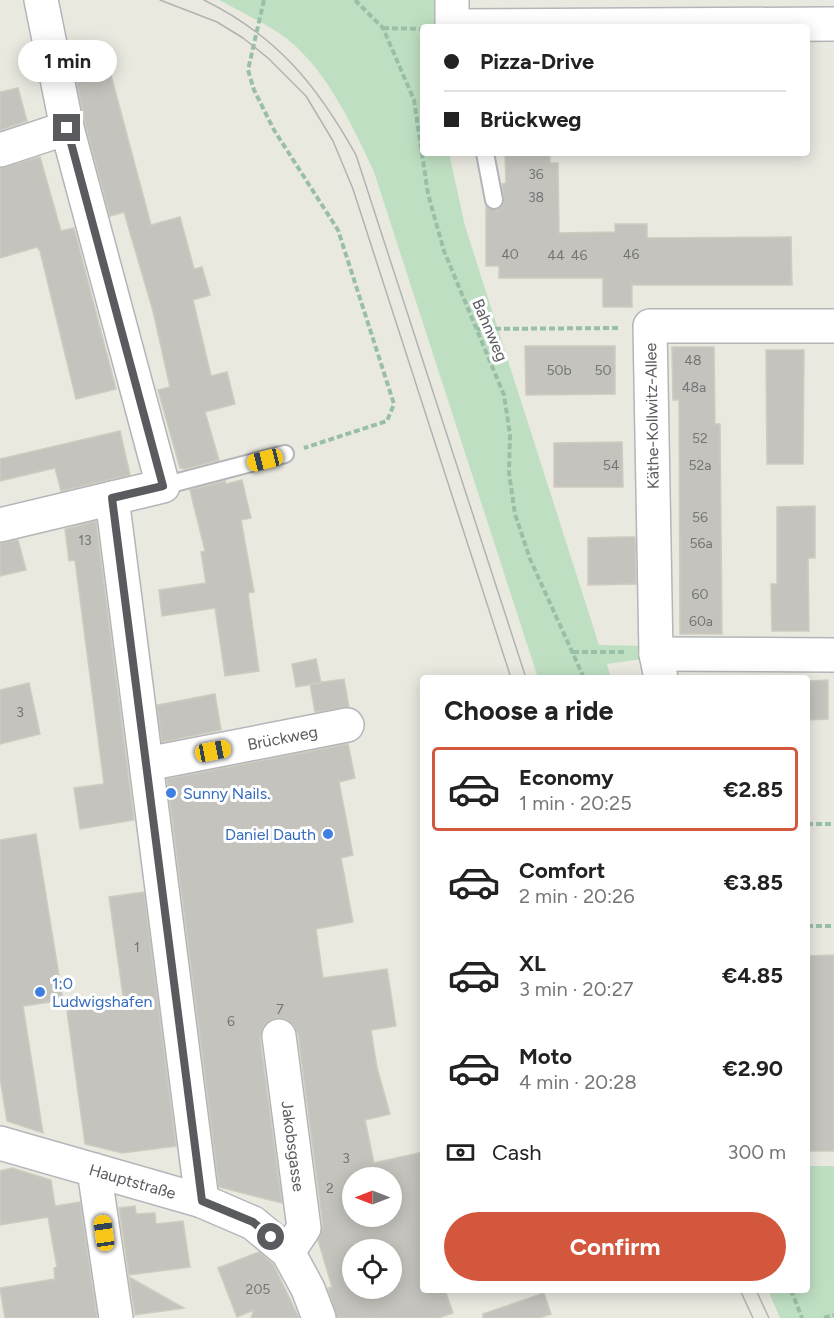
<!DOCTYPE html>
<html lang="en">
<head>
<meta charset="utf-8">
<style>
	body { margin:0; font-family:Figtree,sans-serif; background:#f2f2f2; color:#222; height:100vh; display:flex; flex-direction:column; font-size:22px; white-space:nowrap }
	* { box-sizing:border-box; margin:0 }
	p { font-size:20px; color:#767676 }
	.icon { flex:none; width:33px; height:33px; fill:none; stroke:currentColor; stroke-width:2; stroke-linecap:round; stroke-linejoin:round }
	.map { position:relative; flex:1; overflow:hidden }
	.sheet { position:absolute; left:420px; top:675px; width:390px; height:618px; display:flex; flex-direction:column; background:#fff; border-radius:6px; box-shadow:0 3px 15px #0003 }
	.sheet>* { flex:none }
	.guide { position:absolute; left:420px; top:24px; width:390px; height:132px; border-radius:6px; box-shadow:0 3px 15px #0003; display:grid; align-content:center; height:132px; padding:0 24px; background:#fff }
	.needle { width:39px; rotate:270deg }
	.controls { position:absolute; left:342px; top:1167px; display:grid; gap:12px }
	.controls a { display:grid; place-items:center; width:60px; height:60px; border-radius:50%; background:#fff; box-shadow:0 3px 15px #0003; font-size:30px }
	.end { position:absolute; width:27px; height:27px; margin:-14px; border:8px solid #595b5f; background:#fff; box-shadow:0 0 0 3px #fff }
	.from { border-radius:50% }
	.bubble { position:absolute; height:42px; border-radius:21px; background:#fff; box-shadow:0 3px 15px #0003; font-size:20px; font-weight:700; line-height:42px; text-align:center }
	.car { position:absolute; width:18px; height:36px; margin:-18px -9px; border-radius:8px; box-shadow:0 0 4px 2px #0007; background:linear-gradient(#f5c518 24%,#345 0 40%,#f5c518 0 76%,#345 0 86%,#f5c518 0) }
	.guide b { display:flex; align-items:center; gap:21px; height:57px; font-size:22px }
	.guide b+b { border-top:2px solid #e0e0e0 }
	.guide i { width:15px; height:15px; background:#222 }
	ul { padding:0; list-style:none }
	li { display:flex; align-items:center; gap:18px; height:84px; margin:0 12px 9px; padding:0 12px; border:3px solid transparent; border-radius:6px }
	li div { flex:1 }
	li b { display:block; font-size:22px }
	li em { font-style:normal; font-weight:700 }
	li.on { border-color:#d3573d }
	li>.icon { width:54px; height:54px; stroke-width:1.5 }
	h2 { padding:0 24px; font-size:27px; line-height:72px }
	.pay { display:flex; align-items:center; gap:15px; height:66px; padding:0 24px; font-size:22px }
	.pay p { margin-inline-start:auto }
	.button { display:flex; gap:12px; margin-top:auto; padding:12px 24px }
	.button a { flex:1; height:69px; border-radius:36px; background:#d3573d; color:#fff; font-size:24px; font-weight:700; line-height:69px; text-align:center }
	.map>svg:first-child { display:block }
	.green { fill:#bfdfc2 }
	.building { fill:#c5c3bd; stroke:#cecbbf; stroke-width:1.5; fill-rule:evenodd }
	.lines { fill:none; stroke-linecap:round; stroke-linejoin:round }
	.lane-casing { stroke:#b3b5b9; stroke-width:20 }
	.street-casing { stroke:#b3b5b9; stroke-width:36 }
	.secondary-casing { stroke:#b4b6bb; stroke-width:36 }
	.path { stroke:#9abfa7; stroke-width:4; stroke-dasharray:6 3; stroke-linecap:butt }
	.lane { stroke:#fff; stroke-width:16 }
	.street { stroke:#fff; stroke-width:33 }
	.secondary { stroke:#fff; stroke-width:33 }
	.tram { stroke:#b1b2b2; stroke-width:1.5 }
	.route { stroke:#595b5f; stroke-width:8 }
	.shop-dot { fill:#3f7fe0; stroke:#fff; stroke-width:2 }
	.labels { text-anchor:middle; dominant-baseline:central; stroke-width:6; stroke-linejoin:round; paint-order:stroke }
	.number-label { font-size:14px; fill:#747576 }
	.street-label { font-size:16px; fill:#595b5f; stroke:#fff }
	.shop-label { font-size:16px; fill:#366cbe; stroke:#fff; text-anchor:start }
</style>
</head>
<body>
<div class="map">
<svg width="834" height="1318" viewBox="0 0 834 1318">
	<rect width="100%" height="100%" fill="#eae9e0"/>
	<!-- green -->
	<path class="green" d="M219,0H441V27H423V153H449L465,226L599,645L646,646L649,658L607,664L611,678H538L374,172C353,126 323,62 279,33C260,21 239,11 219,0Z
		M807,1166H834V1318H780L768,1290H807Z"/>
	<!-- building -->
	<path class="building" d="M107,60L151,225L180,217L194,269L202,267L210,295L193,300L211,376L227,372L235,404L205,412L219,460L185,469L180,468L158,390L170,387L153,311L124,212L110,216L85,124L74,69Z
		M18,88L27,121L0,130V92Z
		M505,153H550V163H558L559,233L615,232V224H647V238L791,237L792,285H632V307H603V278H499V266H486V207L497,210L504,204L502,184L506,183Z
		M40,157L61,231L74,228L116,389L76,399L40,251L37,247L0,258V168Z
		M525,346H615V394L526,395Z
		M672,347H714L715,424H720L722,634H680L679,400H673Z
		M766,350H804L803,464H767Z
		M120,431L130,475L61,491L55,468L0,481V459Z
		M622,442L623,487H554V443Z
		M242,480L251,518L241,520L254,592L248,593L259,671L225,676L215,608L162,616L159,590L206,583L201,552L205,551L190,490L225,481L226,484Z
		M815,506V558H808L809,631H772L771,584H777V507Z
		M96,521L134,820L80,829L74,788L104,784L75,560L69,561L65,529Z
		M622,537H635L636,584L588,585V538Z
		M18,540L26,570L0,576V543Z
		M316,659L321,683L296,687L292,664Z
		M344,679L349,707L315,712L310,684Z
		M828,680V719L807,720V681Z
		M29,683L40,734L0,744V690Z
		M215,694L221,730L162,742L157,705Z
		M348,744L355,778L339,782L353,855L341,858L353,922L316,929L323,978L387,969L396,1026L371,1030L377,1068L390,1114L365,1120L374,1163L423,1152V1290H445L453,1313L438,1318H337L328,1288L332,1287L318,1240L323,1226L298,1034L293,1024L286,1019L276,1018L267,1022L262,1029L260,1038L282,1203L219,1187L167,779ZM352,1178H392V1216H352ZM352,1250H392V1288H352Z
		M36,834L63,1000L23,1006L43,1133L7,1121L0,1078V840Z
		M144,892L176,1146L122,1153L85,1144L67,1011L124,1003L109,897Z
		M834,955V1151H807V956Z
		M12,1168L51,1180L55,1206L80,1202L97,1318H5L0,1288L55,1279L54,1268L57,1267L48,1217L0,1225V1171Z
		M135,1206L136,1214L155,1213L156,1224L183,1221L190,1267L129,1275L119,1208Z
		M259,1252L273,1264L299,1318H251L254,1310L237,1317L218,1268Z
		M129,1277L184,1308L135,1315Z
		M544,1293L551,1314L539,1318H483V1314Z"/>
	<g class="lines">
		<!-- lane casing -->
		<g class="lane-casing">
			<path id="lane" d="M485,153L494,200
				M163,486L285,454"/>
		</g>
		<!-- street casing -->
		<g class="street-casing">
			<g id="street">
				<path d="M452,0V26L834,24"/>
				<path d="M0,150L67,128"/>
				<path d="M112,498L202,1201"/>
				<path d="M0,525L163,486L67,128L41,0"/>
				<path d="M656,654L834,655"/>
				<path d="M661,678L656,654L650,326H834"/>
				<path id="s1" d="M147,764L347,725"/>
				<path id="s2" d="M279,1036L304,1228L288,1252"/>
				<path d="M94,1170L116,1318"/>
			</g>
		</g>
		<!-- secondary casing -->
		<g class="secondary-casing">
			<g id="secondary">
				<path id="s3" d="M0,1143L202,1201L253,1223L288,1252L308,1289L319,1318"/>
			</g>
		</g>
		<!-- path -->
		<path class="path" d="M264,0L248,70L254,90L274,130L338,230L394,404L387,421L304,448
			M355,0L383,28L414,100L428,194L444,251L504,395L510,435L509,473L515,514L530,559L584,678
			M383,28L422,29
			M477,329L620,328
			M573,652H626
			M807,824H834
			M807,926H834
			M791,1290L802,1318
			M824,1318L834,1315"/>
		<!-- lane -->
		<use href="#lane" class="lane"/>
		<!-- street -->
		<use href="#street" class="street"/>
		<!-- secondary -->
		<use href="#secondary" class="secondary"/>
		<!-- tram -->
		<path class="tram" d="M160,0L217,22L243,38L268,58L306,96L333,141L353,189L511,678
			M204,0C277,36 317,85 356,155L526,678
			M740,1290L753,1318
			M756,1290L769,1318"/>
	</g>
	<g class="lines">
		<!-- route -->
		<path class="route" d="M67,128L163,486L112,498L202,1201L253,1222L271,1237"/>
	</g>
	<!-- markers -->
	<g class="shop-dot">
		<circle cx="171" cy="793" r="6"/>
		<circle cx="328" cy="834" r="6"/>
		<circle cx="40" cy="992" r="6"/>
	</g>
	<g class="labels">
		<!-- number labels -->
		<g class="number-label">
			<text x="536" y="174">36</text>
			<text x="536" y="197">38</text>
			<text x="510" y="254">40</text>
			<text x="631" y="254">46</text>
			<text x="556" y="255">44</text>
			<text x="579" y="255">46</text>
			<text x="693" y="360">48</text>
			<text x="559" y="370">50b</text>
			<text x="603" y="370">50</text>
			<text x="694" y="387">48a</text>
			<text x="700" y="438">52</text>
			<text x="611" y="465">54</text>
			<text x="700" y="465">52a</text>
			<text x="700" y="517">56</text>
			<text x="85" y="540">13</text>
			<text x="701" y="543">56a</text>
			<text x="700" y="594">60</text>
			<text x="701" y="621">60a</text>
			<text x="20" y="712">3</text>
			<text x="137" y="947">1</text>
			<text x="280" y="1009">7</text>
			<text x="231" y="1021">6</text>
			<text x="346" y="1158">3</text>
			<text x="330" y="1188">2</text>
			<text x="258" y="1289">205</text>
		</g>
		<!-- street labels -->
		<g class="street-label">
			<text transform="translate(490 330) rotate(67)">Bahnweg</text>
			<text transform="translate(652 416) rotate(-91)">Käthe-Kollwitz-Allee</text>
			<text stroke="none"><textPath href="#s1" startOffset="138">Brückweg</textPath></text>
			<text stroke="none"><textPath href="#s2" startOffset="111">Jakobsgasse</textPath></text>
			<text stroke="none"><textPath href="#s3" startOffset="138">Hauptstraße</textPath></text>
		</g>
		<!-- shop labels -->
		<g class="shop-label">
			<text x="183" y="793">Sunny Nails.</text>
			<text x="316" y="834" text-anchor="end">Daniel Dauth</text>
			<text x="52" y="983">1:0<tspan x="52" dy="18">Ludwigshafen</tspan></text>
		</g>
	</g>
</svg>
<div class="controls">
<a><svg class="needle" viewBox="-14 -14 28 28"><path d="M0-13l5 13h-10z" fill="#e53935"/><path d="M0 13l5-13h-10z" fill="#767676"/></svg></a>
<a><svg class="icon" aria-label="locate" viewBox="0 0 24 24"><circle cx="12" cy="12" r="6"/><path d="M12 2v4M12 18v4M2 12h4M18 12h4"/></svg></a>
</div>
<i class="end from" style="left:271px;top:1237px"></i>
<i class="end" style="left:67px;top:128px"></i>
<div class="bubble" style="left:18px;top:40px;width:99px">1 min</div>
<i class="car" style="left:265px;top:460px;rotate:256deg"></i>
<i class="car" style="left:213px;top:751px;rotate:79deg"></i>
<i class="car" style="left:104px;top:1233px;rotate:352deg"></i>
<div class="guide">
<b><i class="from"></i>Pizza-Drive</b>
<b><i></i>Brückweg</b>
</div>
<section class="sheet">
<h2>Choose a ride</h2>
<ul>
<li class="on"><svg class="icon" aria-label="car" viewBox="0 0 24 24"><path d="M5 17H2v-5l4-1 3-4h7l3 4 3 1v5h-3M9 17h6M6 11h13"/><circle cx="7" cy="17" r="2"/><circle cx="17" cy="17" r="2"/></svg><div><b>Economy</b><p>1 min · 20:25</p></div><em>€2.85</em></li>
<li><svg class="icon" aria-label="car" viewBox="0 0 24 24"><path d="M5 17H2v-5l4-1 3-4h7l3 4 3 1v5h-3M9 17h6M6 11h13"/><circle cx="7" cy="17" r="2"/><circle cx="17" cy="17" r="2"/></svg><div><b>Comfort</b><p>2 min · 20:26</p></div><em>€3.85</em></li>
<li><svg class="icon" aria-label="car" viewBox="0 0 24 24"><path d="M5 17H2v-5l4-1 3-4h7l3 4 3 1v5h-3M9 17h6M6 11h13"/><circle cx="7" cy="17" r="2"/><circle cx="17" cy="17" r="2"/></svg><div><b>XL</b><p>3 min · 20:27</p></div><em>€4.85</em></li>
<li><svg class="icon" aria-label="car" viewBox="0 0 24 24"><path d="M5 17H2v-5l4-1 3-4h7l3 4 3 1v5h-3M9 17h6M6 11h13"/><circle cx="7" cy="17" r="2"/><circle cx="17" cy="17" r="2"/></svg><div><b>Moto</b><p>4 min · 20:28</p></div><em>€2.90</em></li>
</ul>
<div class="pay"><svg class="icon" aria-label="cash" viewBox="0 0 24 24"><path d="M3 7h18v10H3z"/><circle cx="12" cy="12" r="2"/></svg>Cash<p>300 m</p></div>
<div class="button"><a>Confirm</a></div>
</section>
</div>
</body>
</html>
